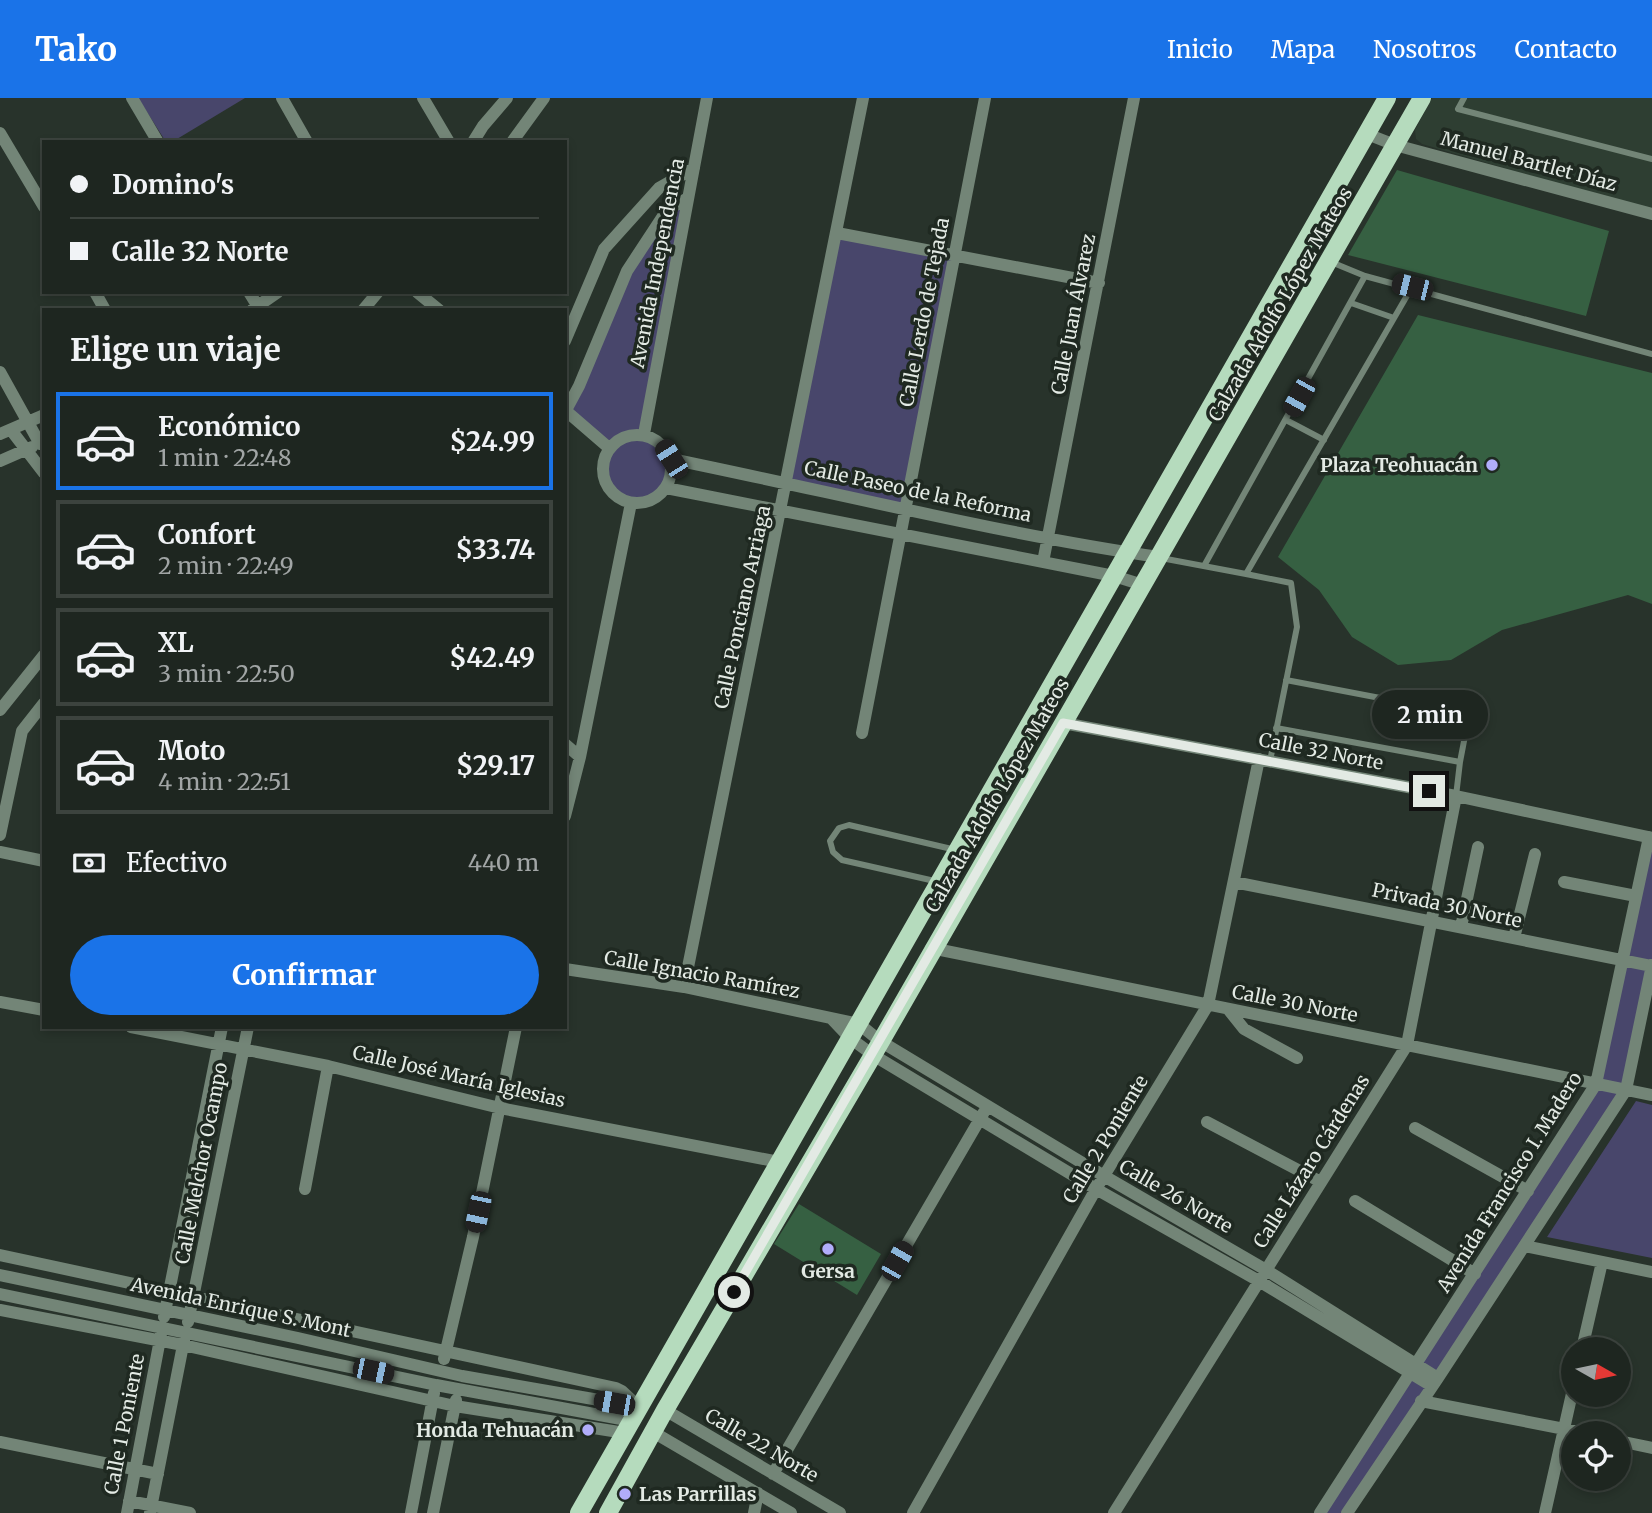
<!DOCTYPE html>
<html lang="es">
<head>
<meta charset="utf-8">
<style>
	body { margin:0; font-family:Merriweather,serif; background:#262e29; color:#f1f3f6; height:100vh; display:flex; flex-direction:column; font-size:26px; white-space:nowrap }
	* { box-sizing:border-box; margin:0 }
	p { font-size:23px; color:#a1a5a5 }
	.icon { flex:none; width:38px; height:38px; fill:none; stroke:currentColor; stroke-width:2; stroke-linecap:round; stroke-linejoin:round }
	.map { position:relative; flex:1; overflow:hidden }
	.panel { position:absolute; left:42px; top:210px; width:525px; height:721px; display:flex; flex-direction:column; background:#1e2620; border-radius:0px; box-shadow:0 4px 10px #0003,0 0 0 2px #3c433e }
	.panel>* { flex:none }
	.hud { position:absolute; left:42px; top:42px; width:525px; height:154px; border-radius:0px; box-shadow:0 4px 10px #0003,0 0 0 2px #3c433e; display:grid; align-content:center; height:154px; padding:0 28px; background:#1e2620 }
	.needle { width:46px; rotate:99deg }
	.tools { position:absolute; left:1561px; top:1239px; display:grid; gap:14px }
	.tools a { display:grid; place-items:center; width:70px; height:70px; border-radius:50%; background:#1e2620; box-shadow:0 4px 10px #0003,0 0 0 2px #3c433e; font-size:35px }
	.end { position:absolute; width:32px; height:32px; margin:-16px; border:9px solid #e3eae4; background:#111; box-shadow:0 0 0 4px #111 }
	.from { border-radius:50% }
	.bubble { position:absolute; height:49px; border-radius:24px; background:#1e2620; box-shadow:0 4px 10px #0003,0 0 0 2px #3c433e; font-size:23px; font-weight:700; line-height:49px; text-align:center }
	.car { position:absolute; width:21px; height:42px; margin:-21px -10px; border-radius:9px; box-shadow:0 0 5px 2px #0007; background:linear-gradient(#222 24%,#8ab4d8 0 40%,#222 0 76%,#8ab4d8 0 86%,#222 0) }
	.hud b { display:flex; align-items:center; gap:24px; height:66px; font-size:26px }
	.hud b+b { border-top:2px solid #3c433e }
	.hud i { width:18px; height:18px; background:#f1f3f6 }
	ul { padding:0; list-style:none }
	li { display:flex; align-items:center; gap:21px; height:98px; margin:0 14px 10px; padding:0 14px; border:4px solid #3c433e; border-radius:0px }
	li div { flex:1 }
	li b { display:block; font-size:26px }
	li em { font-style:normal; font-weight:700 }
	li.active { border-color:#1a73e8 }
	li>.icon { width:63px; height:63px; stroke-width:1.5 }
	h2 { padding:0 28px; font-size:32px; line-height:84px }
	.pay { display:flex; align-items:center; gap:18px; height:77px; padding:0 28px; font-size:26px }
	.pay p { margin-inline-start:auto }
	.primary-button { display:flex; gap:14px; margin-top:auto; padding:14px 28px }
	.primary-button a { flex:1; height:80px; border-radius:42px; background:#1a73e8; color:#fff; font-size:28px; font-weight:700; line-height:80px; text-align:center }
	header { display:flex; align-items:center; gap:42px; box-sizing:border-box; height:98px; padding:0 35px; background:#1a73e8; color:#fff }
	header strong { font-size:33px }
	nav { display:flex; gap:38px; margin-inline-start:auto; font-size:24px }
	.map>svg:first-child { display:block }
	.built { fill:#2e3e32 }
	.green { fill:#48466b }
	.building { fill:#366042 }
	.lines { fill:none; stroke-linecap:round; stroke-linejoin:round }
	.service { stroke:#738577; stroke-width:6 }
	.minor { stroke:#738577; stroke-width:12 }
	.primary { stroke:#b5dbbd; stroke-width:18 }
	.route { stroke:#e3eae4; stroke-width:9 }
	.poi-dot { fill:#b1adfa; stroke:#1f2921; stroke-width:2.5 }
	.labels { text-anchor:middle; dominant-baseline:central; stroke-width:7; stroke-linejoin:round; paint-order:stroke }
	.street-label { font-size:19px; fill:#e3eae4; stroke:#1f2921 }
	.poi-label { font-size:19px; font-weight:bold; fill:#e3eae4; stroke:#1f2921; text-anchor:end }
</style>
</head>
<body>
<header>
<strong>Tako</strong>
<nav><a>Inicio</a><a>Mapa</a><a>Nosotros</a><a>Contacto</a></nav>
</header>
<div class="map">
<svg width="1652" height="1415" viewBox="0 0 1652 1415">
	<rect width="100%" height="100%" fill="#28332b"/>
	<!-- built -->
	<path class="built" d="M1432,0H1652V113L1422,46L1416,41L1415,32Z"/>
	<!-- green -->
	<path class="green" d="M138,0H245L172,44H166Z
		M683,107L643,334L621,337L607,346L566,312L631,172L653,138Z
		M837,135L955,158L904,411L787,385Z
		M643,338C678,357 678,376 649,401L625,400L610,390C608,383 603,374 604,367C605,347 627,339 643,338Z
		M1652,740V868L1626,992L1345,1415H1324L1596,986Z
		M1636,1003L1652,1007V1160L1547,1139Z"/>
	<!-- building -->
	<path class="building" d="M1397,72L1609,133L1586,218L1348,157Z
		M1418,217L1652,275V506L1628,497L1502,532L1451,562L1398,567L1352,539L1319,492L1278,459Z
		M799,1106L881,1156L857,1197L774,1146Z"/>
	<g class="lines">
		<!-- service -->
		<path class="service" d="M1464,0L1458,11L1652,61
			M1331,164L1365,178L1652,256
			M1351,205L1394,220
			M1286,322L1324,342
			M1161,460L1246,476L1412,189
			M1204,468L1365,178
			M1246,476L1291,485L1297,529L1270,663
			M1276,630L1460,664L1469,617L1286,582
			M1456,698L1460,664
			M939,784L842,762L833,754L830,743L839,730L849,727L956,752"/>
		<!-- minor -->
		<path class="minor" d="M132,0L158,44
			M282,0L307,44
			M423,0L449,44
			M0,35L44,109
			M1367,36L1395,47L1652,116
			M473,44L483,28L507,0
			M512,44L544,0
			M837,135L1099,185
			M95,194L105,212
			M249,194L257,207
			M417,194L439,212
			M252,212L278,194
			M363,212L378,194
			M565,243L604,151L659,90L694,70
			M0,274L40,346
			M565,312L609,350
			M565,314L579,288L627,173L667,112L688,100
			M11,332L44,375
			M0,336L44,317
			M644,336L707,0
			M603 371a34 34 0 1 1 68 0a34 34 0 1 1-68 0Z
			M671,361C833,394 995,435 1159,459
			M0,363L32,349
			M666,390L1114,478L1143,487
			M1043,464L1134,0
			M0,612L44,557
			M1063,625L1456,698L1652,740
			M862,635L985,0
			M565,646L580,659
			M565,718L580,659L631,405
			M0,737L22,633L44,605
			M0,754L44,763
			M1234,784L1652,868
			M1564,784L1636,798
			M1461,829L1478,749
			M1514,840L1535,756
			M931,850L1652,997
			M565,871L684,889L859,926L880,943L1104,1078L1266,1172L1438,1280
			M684,889L863,0
			M0,904L44,912
			M1228,911L1244,931L1297,960
			M832,921L850,940L873,957L1096,1091L1259,1183L1432,1288
			M131,929L328,968L500,1010L779,1064
			M1207,1024L1321,1084
			M1415,1030L1528,1093
			M305,1091L328,968
			M1355,1103L1475,1176
			M1524,1148L1652,1174
			M0,1157L616,1290L622,1293L639,1309
			M0,1177L298,1240L462,1278L639,1309
			M0,1196L436,1287L632,1323
			M0,1212L183,1247L455,1308L625,1335
			M164,1219L222,929
			M188,1224L248,929
			M1582,1251L1602,1164
			M444,1261L473,1139L516,929
			M1421,1303L1585,1335
			M665,1312L840,1415
			M653,1334L791,1415
			M1619,1343L1652,1350
			M0,1344L158,1376
			M773,1376L984,1014
			M129,1403L190,1415
			M127,1415L161,1236
			M150,1415L184,1242
			M411,1415L434,1295
			M433,1415L456,1302
			M754,1415L758,1395
			M913,1415L1096,1091L1208,907L1259,661
			M1114,1415L1407,947L1456,698
			M1320,1415L1596,986L1649,739
			M1347,1415L1438,1280L1626,992L1652,867
			M1545,1415L1573,1291"/>
		<!-- primary -->
		<path class="primary" d="M579,1415L1387,0
			M608,1415L665,1312L873,957L1422,0"/>
	</g>
	<g class="lines">
		<!-- route -->
		<path class="route" d="M734,1194L1063,625L1429,693"/>
	</g>
	<!-- markers -->
	<g class="poi-dot">
		<circle cx="1492" cy="367" r="7"/>
		<circle cx="828" cy="1151" r="7"/>
		<circle cx="588" cy="1332" r="7"/>
		<circle cx="625" cy="1396" r="7"/>
	</g>
	<g class="labels">
		<!-- street labels -->
		<g class="street-label">
			<text transform="translate(1529 63) rotate(15)">Manuel Bartlet Díaz</text>
			<text transform="translate(657 165) rotate(-79)">Avenida Independencia</text>
			<text transform="translate(1280 206) rotate(-60)">Calzada Adolfo López Mateos</text>
			<text transform="translate(924 214) rotate(-79)">Calle Lerdo de Tejada</text>
			<text transform="translate(1073 216) rotate(-79)">Calle Juan Álvarez</text>
			<text transform="translate(918 393) rotate(12)">Calle Paseo de la Reforma</text>
			<text transform="translate(742 509) rotate(-78)">Calle Ponciano Arriaga</text>
			<text transform="translate(1321 653) rotate(11)">Calle 32 Norte</text>
			<text transform="translate(997 697) rotate(-60)">Calzada Adolfo López Mateos</text>
			<text transform="translate(1447 807) rotate(12)">Privada 30 Norte</text>
			<text transform="translate(702 876) rotate(10)">Calle Ignacio Ramírez</text>
			<text transform="translate(1295 905) rotate(11)">Calle 30 Norte</text>
			<text transform="translate(459 978) rotate(13)">Calle José María Iglesias</text>
			<text transform="translate(1105 1041) rotate(-59)">Calle 2 Poniente</text>
			<text transform="translate(1311 1063) rotate(-58)">Calle Lázaro Cárdenas</text>
			<text transform="translate(201 1065) rotate(-79)">Calle Melchor Ocampo</text>
			<text transform="translate(1509 1084) rotate(-58)">Avenida Francisco I. Madero</text>
			<text transform="translate(1176 1098) rotate(30)">Calle 26 Norte</text>
			<text transform="translate(241 1209) rotate(12)">Avenida Enrique S. Mont</text>
			<text transform="translate(124 1326) rotate(-79)">Calle 1 Poniente</text>
			<text transform="translate(762 1347) rotate(30)">Calle 22 Norte</text>
		</g>
		<!-- poi labels -->
		<g class="poi-label">
			<text x="1478" y="367">Plaza Teohuacán</text>
			<text x="828" y="1173" text-anchor="middle">Gersa</text>
			<text x="574" y="1332">Honda Tehuacán</text>
			<text x="639" y="1396" text-anchor="start">Las Parrillas</text>
		</g>
	</g>
</svg>
<div class="tools">
<a><svg class="needle" viewBox="-14 -14 28 28"><path d="M0-13l5 13h-10z" fill="#e53935"/><path d="M0 13l5-13h-10z" fill="#a1a5a5"/></svg></a>
<a><svg class="icon" aria-label="locate" viewBox="0 0 24 24"><circle cx="12" cy="12" r="6"/><path d="M12 2v4M12 18v4M2 12h4M18 12h4"/></svg></a>
</div>
<i class="end from" style="left:734px;top:1194px"></i>
<i class="end" style="left:1429px;top:693px"></i>
<div class="bubble" style="left:1372px;top:592px;width:116px">2 min</div>
<i class="car" style="left:1412px;top:189px;rotate:284deg"></i>
<i class="car" style="left:1299px;top:299px;rotate:209deg"></i>
<i class="car" style="left:671px;top:361px;rotate:328deg"></i>
<i class="car" style="left:478px;top:1114px;rotate:192deg"></i>
<i class="car" style="left:897px;top:1163px;rotate:30deg"></i>
<i class="car" style="left:373px;top:1273px;rotate:102deg"></i>
<i class="car" style="left:614px;top:1305px;rotate:280deg"></i>
<div class="hud">
<b><i class="from"></i>Domino's</b>
<b><i></i>Calle 32 Norte</b>
</div>
<section class="panel">
<h2>Elige un viaje</h2>
<ul>
<li class="active"><svg class="icon" aria-label="car" viewBox="0 0 24 24"><path d="M5 17H2v-5l4-1 3-4h7l3 4 3 1v5h-3M9 17h6M6 11h13"/><circle cx="7" cy="17" r="2"/><circle cx="17" cy="17" r="2"/></svg><div><b>Económico</b><p>1 min · 22:48</p></div><em>$24.99</em></li>
<li><svg class="icon" aria-label="car" viewBox="0 0 24 24"><path d="M5 17H2v-5l4-1 3-4h7l3 4 3 1v5h-3M9 17h6M6 11h13"/><circle cx="7" cy="17" r="2"/><circle cx="17" cy="17" r="2"/></svg><div><b>Confort</b><p>2 min · 22:49</p></div><em>$33.74</em></li>
<li><svg class="icon" aria-label="car" viewBox="0 0 24 24"><path d="M5 17H2v-5l4-1 3-4h7l3 4 3 1v5h-3M9 17h6M6 11h13"/><circle cx="7" cy="17" r="2"/><circle cx="17" cy="17" r="2"/></svg><div><b>XL</b><p>3 min · 22:50</p></div><em>$42.49</em></li>
<li><svg class="icon" aria-label="car" viewBox="0 0 24 24"><path d="M5 17H2v-5l4-1 3-4h7l3 4 3 1v5h-3M9 17h6M6 11h13"/><circle cx="7" cy="17" r="2"/><circle cx="17" cy="17" r="2"/></svg><div><b>Moto</b><p>4 min · 22:51</p></div><em>$29.17</em></li>
</ul>
<div class="pay"><svg class="icon" aria-label="cash" viewBox="0 0 24 24"><path d="M3 7h18v10H3z"/><circle cx="12" cy="12" r="2"/></svg>Efectivo<p>440 m</p></div>
<div class="primary-button"><a>Confirmar</a></div>
</section>
</div>
</body>
</html>
